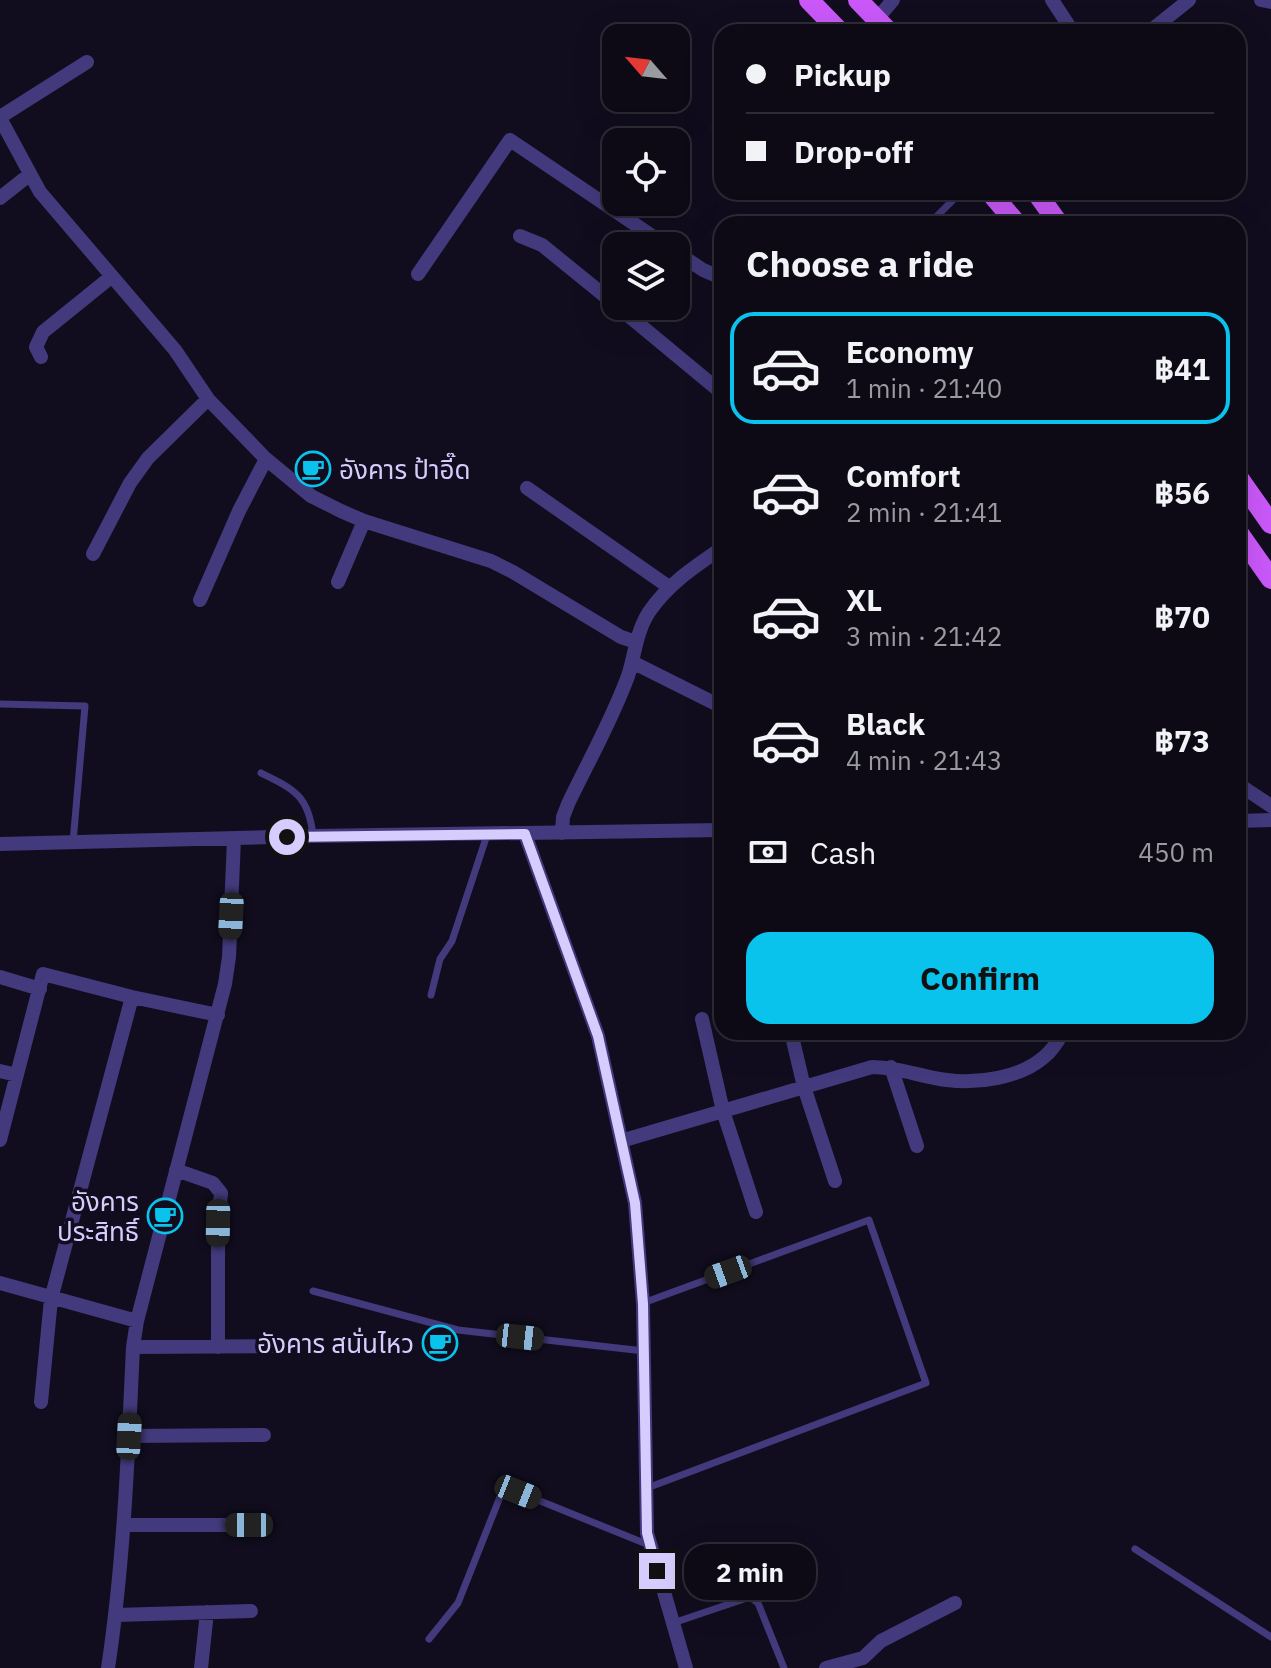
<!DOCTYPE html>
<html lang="en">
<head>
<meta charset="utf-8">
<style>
	body { margin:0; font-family:"IBM Plex Sans","Noto Sans Thai",sans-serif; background:#1b1823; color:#f1f3f6; height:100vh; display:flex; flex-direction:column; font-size:30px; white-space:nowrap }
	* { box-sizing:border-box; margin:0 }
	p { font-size:26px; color:#9a9aa1 }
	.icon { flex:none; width:44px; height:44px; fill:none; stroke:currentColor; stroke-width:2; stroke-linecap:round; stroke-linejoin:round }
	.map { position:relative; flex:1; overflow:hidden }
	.panel { position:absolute; left:714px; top:216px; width:532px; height:824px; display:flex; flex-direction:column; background:#0d0a16; border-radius:24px; box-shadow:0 8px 32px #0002,0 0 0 2px #2d2b35 }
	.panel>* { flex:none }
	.guide { position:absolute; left:714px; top:24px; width:532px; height:176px; border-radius:24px; box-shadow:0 8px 32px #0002,0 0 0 2px #2d2b35; display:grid; align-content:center; height:176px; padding:0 32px; background:#0d0a16 }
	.needle { width:52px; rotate:298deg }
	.controls { position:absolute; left:602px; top:24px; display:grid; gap:16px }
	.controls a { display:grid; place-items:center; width:88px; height:88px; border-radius:16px; background:#0d0a16; box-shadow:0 8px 32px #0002,0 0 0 2px #2d2b35; font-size:40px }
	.end { position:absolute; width:36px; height:36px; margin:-18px; border:10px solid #d6ccfd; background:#111; box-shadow:0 0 0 4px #111 }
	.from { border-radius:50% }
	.bubble { position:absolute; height:56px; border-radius:24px; background:#0d0a16; box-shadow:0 8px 32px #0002,0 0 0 2px #2d2b35; font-size:26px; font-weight:800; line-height:56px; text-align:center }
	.car { position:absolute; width:24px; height:48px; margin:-24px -12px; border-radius:10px; box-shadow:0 0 6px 2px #0007; background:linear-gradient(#222 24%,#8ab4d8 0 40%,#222 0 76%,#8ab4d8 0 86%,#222 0) }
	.guide b { display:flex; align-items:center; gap:28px; height:76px; font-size:30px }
	.guide b+b { border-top:2px solid #2d2b35 }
	.guide i { width:20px; height:20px; background:#f1f3f6 }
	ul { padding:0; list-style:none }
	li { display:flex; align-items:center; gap:24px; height:112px; margin:0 16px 12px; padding:0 16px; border:4px solid transparent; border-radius:24px }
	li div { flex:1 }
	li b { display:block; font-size:30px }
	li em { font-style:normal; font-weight:800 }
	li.current { border-color:#09c3ed }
	li>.icon { width:72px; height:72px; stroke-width:1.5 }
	h2 { padding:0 32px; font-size:36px; line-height:96px }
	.pay { display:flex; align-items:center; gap:20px; height:88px; padding:0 32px; font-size:30px }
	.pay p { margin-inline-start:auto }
	.action { display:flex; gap:16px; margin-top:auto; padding:16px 32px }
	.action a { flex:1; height:92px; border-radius:24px; background:#09c3ed; color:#111; font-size:32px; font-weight:800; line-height:92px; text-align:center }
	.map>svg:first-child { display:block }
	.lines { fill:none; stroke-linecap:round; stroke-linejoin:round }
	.lane { stroke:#423a7c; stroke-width:7 }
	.street { stroke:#423a7c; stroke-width:14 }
	.primary { stroke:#ca58f9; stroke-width:20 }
	.route { stroke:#d6ccfd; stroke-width:10 }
	.labels { text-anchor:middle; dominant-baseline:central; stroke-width:7; stroke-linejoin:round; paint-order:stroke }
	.poi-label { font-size:26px; fill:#d6ccfd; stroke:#110d1e; text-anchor:end }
</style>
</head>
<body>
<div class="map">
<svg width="1271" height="1668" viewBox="0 0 1271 1668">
	<rect width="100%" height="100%" fill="#110d1e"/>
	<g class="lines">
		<!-- lane -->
		<path class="lane" d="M929,224L961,192
			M0,704L85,706L73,842
			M261,773C294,789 309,796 313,836
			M431,995L440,959L452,941L487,835
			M313,1291L458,1330L644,1351
			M643,1303L869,1220L926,1383L647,1488
			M1135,1549L1271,1637
			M673,1623L750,1597L758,1603L784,1668
			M429,1639L458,1603L500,1497L509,1491L518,1492L649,1545"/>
		<!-- street -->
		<path class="street" d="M1052,0L1073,32
			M1261,0L1271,2
			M877,19L893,0
			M1149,32L1189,0
			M0,117L87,62
			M0,118L40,192L175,350L208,399L266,459L311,496L341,511L364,521L491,561L513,572L621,637L636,642
			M0,198L29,175
			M520,236L542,245L616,305
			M676,252L703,270L722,278
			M418,274L510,140L667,246
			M617,306L722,393
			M41,357L36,347L43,332L111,277
			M527,488L669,587
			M93,554L130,483L148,458L208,399
			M338,582L364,521
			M200,600L239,511L266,459
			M632,662L722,707
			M1238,784L1271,806
			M1238,821L1271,820
			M562,833L563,817L568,804C588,762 612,720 628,676C635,655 636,632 649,612C668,584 694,567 722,548
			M525,834L598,1036L635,1203L643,1304L647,1533L686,1668
			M0,844L313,836L722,830
			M0,977L40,989
			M702,1019L723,1111L756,1212
			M791,1032L804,1087L835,1181
			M891,1067L917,1146
			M0,1071L17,1075
			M0,1140L43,974L132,997L218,1015
			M621,1141L872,1067C899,1067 921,1077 947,1080C978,1084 1020,1078 1044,1057C1052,1051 1058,1041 1063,1032
			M176,1170L213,1183L221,1193L218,1223V1347
			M0,1283L137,1321
			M133,1347L274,1346
			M41,1402L51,1299L132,997
			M129,1436L264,1435
			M124,1525H249
			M116,1615L251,1611
			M108,1668C124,1562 128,1454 133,1347L137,1321L225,984L229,957L234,839
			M201,1668L207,1612
			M826,1668L863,1658L881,1641L955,1603"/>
		<!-- primary -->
		<path class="primary" d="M809,0L840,32
			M858,0L889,32
			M990,192L1017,224
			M1036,192L1059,224
			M1238,477L1271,524
			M1238,532L1271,579"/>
	</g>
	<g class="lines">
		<!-- route -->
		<path class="route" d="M287,837L525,834L598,1036L635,1203L643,1304L647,1533L657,1571"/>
	</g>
	<!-- icons -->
	<defs>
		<g id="cafe-ring" transform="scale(1.8)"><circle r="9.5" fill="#110d1e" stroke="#09c3ed" stroke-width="1.5"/><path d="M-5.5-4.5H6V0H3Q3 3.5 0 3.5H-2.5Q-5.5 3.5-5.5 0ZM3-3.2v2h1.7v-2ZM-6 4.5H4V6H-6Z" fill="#09c3ed"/></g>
	</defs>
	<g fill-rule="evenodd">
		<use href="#cafe-ring" x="313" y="469"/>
		<use href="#cafe-ring" x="165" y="1216"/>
		<use href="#cafe-ring" x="440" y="1343"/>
	</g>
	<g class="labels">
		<!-- poi labels -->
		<g class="poi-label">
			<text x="339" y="469" text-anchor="start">อังคาร ป้าอี๊ด</text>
			<text x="139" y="1201">อังคาร<tspan x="139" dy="30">ประสิทธิ์</tspan></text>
			<text x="414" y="1343">อังคาร สนั่นไหว</text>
		</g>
	</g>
</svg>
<div class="controls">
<a><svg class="needle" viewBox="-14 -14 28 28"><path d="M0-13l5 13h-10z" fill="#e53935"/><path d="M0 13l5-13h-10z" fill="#9a9aa1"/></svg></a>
<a><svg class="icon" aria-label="locate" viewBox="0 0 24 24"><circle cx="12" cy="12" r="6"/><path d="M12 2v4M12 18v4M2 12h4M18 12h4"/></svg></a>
<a><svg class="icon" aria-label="layers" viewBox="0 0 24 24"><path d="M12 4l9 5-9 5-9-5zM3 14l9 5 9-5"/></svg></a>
</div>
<i class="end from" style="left:287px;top:837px"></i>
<i class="end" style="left:657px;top:1571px"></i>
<div class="bubble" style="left:684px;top:1544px;width:132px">2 min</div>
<i class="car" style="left:231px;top:916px;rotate:183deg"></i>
<i class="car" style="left:218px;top:1223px;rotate:181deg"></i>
<i class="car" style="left:728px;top:1272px;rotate:250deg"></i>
<i class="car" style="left:520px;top:1337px;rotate:96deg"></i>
<i class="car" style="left:129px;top:1436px;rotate:3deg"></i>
<i class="car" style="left:518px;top:1492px;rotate:112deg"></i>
<i class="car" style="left:249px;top:1525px;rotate:270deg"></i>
<div class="guide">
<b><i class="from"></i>Pickup</b>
<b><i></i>Drop-off</b>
</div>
<section class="panel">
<h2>Choose a ride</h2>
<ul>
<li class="current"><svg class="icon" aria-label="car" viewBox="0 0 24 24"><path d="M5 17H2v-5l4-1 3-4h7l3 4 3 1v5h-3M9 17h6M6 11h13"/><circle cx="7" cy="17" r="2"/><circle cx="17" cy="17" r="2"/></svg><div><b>Economy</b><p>1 min · 21:40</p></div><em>฿41</em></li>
<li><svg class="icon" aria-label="car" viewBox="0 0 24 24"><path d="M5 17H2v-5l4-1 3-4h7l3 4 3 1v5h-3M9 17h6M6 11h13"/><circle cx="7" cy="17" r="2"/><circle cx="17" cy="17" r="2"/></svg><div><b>Comfort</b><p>2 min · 21:41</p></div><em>฿56</em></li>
<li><svg class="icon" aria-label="car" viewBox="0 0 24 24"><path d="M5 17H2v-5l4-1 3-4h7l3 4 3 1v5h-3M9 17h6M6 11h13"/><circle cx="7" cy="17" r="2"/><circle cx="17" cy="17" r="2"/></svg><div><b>XL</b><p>3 min · 21:42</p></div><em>฿70</em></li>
<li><svg class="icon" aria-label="car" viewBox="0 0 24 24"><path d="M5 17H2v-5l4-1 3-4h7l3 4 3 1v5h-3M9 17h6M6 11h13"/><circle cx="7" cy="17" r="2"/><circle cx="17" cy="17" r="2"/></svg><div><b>Black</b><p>4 min · 21:43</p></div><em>฿73</em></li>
</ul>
<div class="pay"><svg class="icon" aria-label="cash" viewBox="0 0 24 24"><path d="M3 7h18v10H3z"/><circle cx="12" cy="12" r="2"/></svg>Cash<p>450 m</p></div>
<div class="action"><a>Confirm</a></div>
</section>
</div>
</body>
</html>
